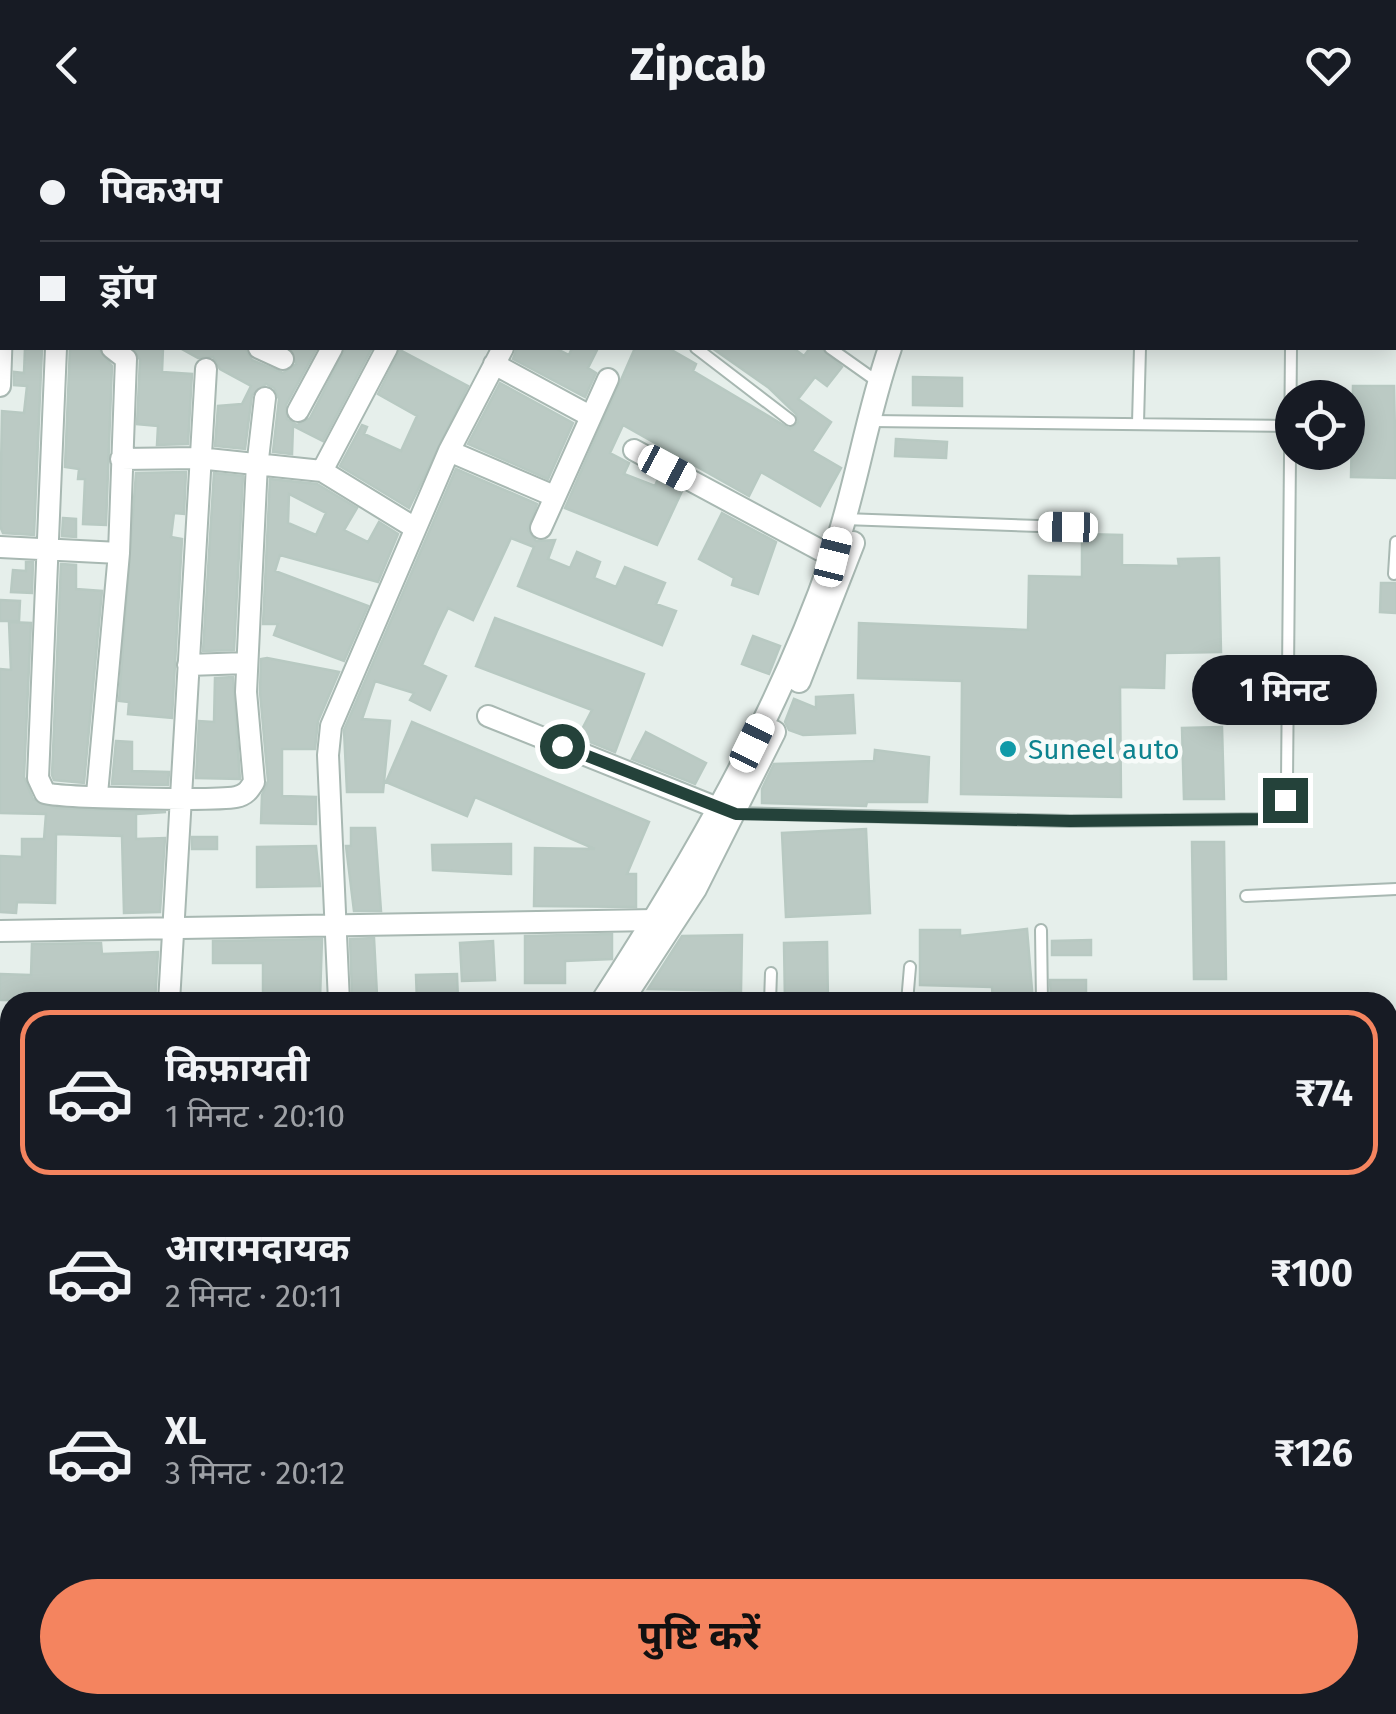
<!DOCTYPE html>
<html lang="hi">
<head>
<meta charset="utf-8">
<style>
	body { margin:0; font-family:"Fira Sans","Noto Sans Devanagari",sans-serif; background:#20242c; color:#f1f3f6; height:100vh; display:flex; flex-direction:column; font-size:38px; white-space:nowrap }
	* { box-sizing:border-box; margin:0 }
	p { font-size:32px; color:#9ea1a6 }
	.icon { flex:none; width:55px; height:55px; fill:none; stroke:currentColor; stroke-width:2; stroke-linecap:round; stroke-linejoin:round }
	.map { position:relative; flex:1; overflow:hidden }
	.details { position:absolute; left:0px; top:862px; width:1398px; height:722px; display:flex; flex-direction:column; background:#171b24; border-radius:30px 30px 0 0; box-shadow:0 5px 25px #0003 }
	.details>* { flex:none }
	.guide { position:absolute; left:0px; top:0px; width:1398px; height:220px; box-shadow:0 5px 25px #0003; display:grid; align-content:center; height:220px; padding:0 40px; background:#171b24 }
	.buttons { position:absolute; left:1275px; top:250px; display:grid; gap:20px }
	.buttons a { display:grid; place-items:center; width:90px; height:90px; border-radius:50%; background:#171b24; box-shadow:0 5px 25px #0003; font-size:50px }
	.end { position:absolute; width:45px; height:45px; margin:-22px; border:12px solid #24423a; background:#fff; box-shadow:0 0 0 5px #fff }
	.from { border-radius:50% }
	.bubble { position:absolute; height:70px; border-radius:35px; background:#171b24; box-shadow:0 5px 25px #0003; font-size:32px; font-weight:700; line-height:70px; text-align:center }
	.car { position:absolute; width:30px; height:60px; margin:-30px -15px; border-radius:12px; box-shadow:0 0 8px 2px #0007; background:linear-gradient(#fff 24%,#345 0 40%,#fff 0 76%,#345 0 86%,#fff 0) }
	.guide b { display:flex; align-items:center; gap:35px; height:95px; font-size:38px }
	.guide b+b { border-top:2px solid #363941 }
	.guide i { width:25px; height:25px; background:#f1f3f6 }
	ul { padding:18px 0 0; list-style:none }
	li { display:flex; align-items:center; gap:30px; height:165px; margin:0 20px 15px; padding:0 20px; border:5px solid transparent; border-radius:30px }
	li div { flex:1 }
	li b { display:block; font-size:38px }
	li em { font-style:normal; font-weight:700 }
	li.active { border-color:#f4845f }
	li>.icon { width:90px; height:90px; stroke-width:1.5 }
	.cta { display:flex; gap:20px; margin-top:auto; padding:20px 40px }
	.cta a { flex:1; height:115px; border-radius:60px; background:#f4845f; color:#111; font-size:40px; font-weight:700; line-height:115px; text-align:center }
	header { display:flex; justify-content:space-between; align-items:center; height:130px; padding:0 40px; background:#171b24; font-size:45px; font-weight:700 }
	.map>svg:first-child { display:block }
	.building { fill:#bbcac4; stroke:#b8c9c2; stroke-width:2.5; fill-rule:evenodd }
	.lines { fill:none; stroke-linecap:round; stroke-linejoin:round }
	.service-casing { stroke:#a8b8b2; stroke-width:14 }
	.minor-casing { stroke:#a8b8b2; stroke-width:24 }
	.tertiary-casing { stroke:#a8b8b2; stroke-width:26 }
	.secondary-casing { stroke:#a4bbb3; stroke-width:31 }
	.trunk-casing { stroke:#c2cac8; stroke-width:34 }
	.service { stroke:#fff; stroke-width:10 }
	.minor { stroke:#fff; stroke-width:20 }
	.tertiary { stroke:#fff; stroke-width:22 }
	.secondary { stroke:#fff; stroke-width:28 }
	.trunk { stroke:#4c8a7c; stroke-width:30 }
	.route { stroke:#24423a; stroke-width:12 }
	.culture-dot { fill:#0f9aa8; stroke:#f7fbf9; stroke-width:4 }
	.labels { text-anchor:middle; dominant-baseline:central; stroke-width:9; stroke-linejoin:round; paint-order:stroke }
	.culture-label { font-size:28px; fill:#0d838f; stroke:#f7fbf9; text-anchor:start }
</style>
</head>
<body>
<header><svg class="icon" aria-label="back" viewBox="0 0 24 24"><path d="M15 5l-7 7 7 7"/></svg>Zipcab<svg class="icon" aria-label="heart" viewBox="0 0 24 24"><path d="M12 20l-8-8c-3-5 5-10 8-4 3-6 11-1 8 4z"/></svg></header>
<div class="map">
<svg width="1396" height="1584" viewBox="0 0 1396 1584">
	<rect width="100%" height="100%" fill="#e6efeb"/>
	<!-- building -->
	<path class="building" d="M25,218H42L34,405L3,403L0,396L2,281L24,283L27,256L14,255V242L24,243Z
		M70,218H98L112,236L106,395L83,394L85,349H78L79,339L65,337Z
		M134,218H163L162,242L192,244L188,314L157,315L158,296L137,294L140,230Z
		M180,218H245L252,230L283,243L296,234L290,218H317L286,275L287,289L297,295L310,288L346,218H372L323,311L293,296L292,324L273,322L279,269L274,258L266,254L252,265L245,319L215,316L218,276L242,274L251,256L220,239L213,227L198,228Z
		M517,218H555L569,225L572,218H598L588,238L596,243L585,267L513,229Z
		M635,218H668L696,234L693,241L790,299L798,292L796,284L769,258L712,218H793L804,226L810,218H821L842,237L827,256L815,247L798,269L831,292L812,321L841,338L820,376L761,342L749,366L623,295L610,323L629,333L624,344L655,356L658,349L682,361L657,415L565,378Z
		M400,220L468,256L409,378L340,336L362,295L367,297L364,304L401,321L417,286L378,264Z
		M913,247L962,248V276L913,275Z
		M500,253L573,293L548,349L468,314Z
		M1353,256H1394L1396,348L1351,347Z
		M896,309L947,312L946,328L895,326Z
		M456,339L537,374L528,400L536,411L555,410L548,429L570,438L577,422L600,432L594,448L616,457L625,437L665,453L656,474L676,481L662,515L518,456L534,417L511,408L473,490L448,478L437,501L422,535L446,546L430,580L410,570L414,563L375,551L362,589L390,591L383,662H347L344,600Z
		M186,342L184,384L174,383L171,407L182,409L172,588L128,584L129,572L119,571L136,343Z
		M214,343L243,346L234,520L203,521Z
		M270,349L317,354L357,378L344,400L368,412L379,392L398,404L378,452L280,425L275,441L368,476L344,531L274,505L278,494H263ZM289,364L326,383L316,405L288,393Z
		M722,383L776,412L758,464L732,455L734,448L699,429Z
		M63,388L76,389V407L62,406Z
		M1082,404L1122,405V435L1179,436L1178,429L1219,428L1221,522L1165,523L1164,558L1120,557L1121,667L961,664L962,551L858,548L859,493L1028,500L1029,446L1082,447Z
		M26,432H33L32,463L11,462L13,440L26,441Z
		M61,434L76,435V459L102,461L84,653L54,650L52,645Z
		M1381,453H1396V483L1380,482Z
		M0,470L20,471L19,491H0Z
		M495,488L644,544L615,622L578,607L592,580L476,536Z
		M9,492L31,493L24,647L33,669L56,678L166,682L136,684V709L165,708L160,782L124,783L122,706L56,704L55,773L17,772L16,783L0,782V726L22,727V709H44L46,684L0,683V539L11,540Z
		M753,506L780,516L769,544L742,534Z
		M267,528L339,542L318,591L315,619H282V666L316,667V694L261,693L262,665L268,651L260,562L261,529Z
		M233,547L240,649L196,648L199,591L214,592L215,548Z
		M853,565L855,603L803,605L789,600L785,592L794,569L816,578V567Z
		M412,592L649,692L627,744H636V777L534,776L535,718L595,719L475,667L467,686L386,652Z
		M1222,597L1224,669H1184L1182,598Z
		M646,602L706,633L695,654L632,629Z
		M116,611L132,612V641L169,642L168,655L112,654Z
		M875,620L929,627L927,672H867L866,676L762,673V659L774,634L874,631Z
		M351,698H375L381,781H354L346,716H351Z
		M866,699L870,783L786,787L782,703Z
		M192,707H217V719H192Z
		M1192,712H1224L1226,849H1194Z
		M511,714V744L433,740L432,715Z
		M316,716L320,756L257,757V717Z
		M1027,799L1033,872H993L992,857L920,855V800H960V806Z
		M612,804V829L565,831V853H525V806Z
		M742,805L741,861L648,859L682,806Z
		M374,808L377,865L352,864L350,809Z
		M322,809L320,869L263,868V833H213V811Z
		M1091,810V825H1052V811Z
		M493,811L495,850L462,851L460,813Z
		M827,812L828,872H785L784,813Z
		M101,813L102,824L158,822L155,872L0,870V844L31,845L32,814Z
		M457,844L458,872H417L416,845Z
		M1050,850H1086V872H1051Z"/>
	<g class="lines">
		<!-- service casing -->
		<g class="service-casing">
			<path id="service" d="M681,0L686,2
				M1361,0V2
				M757,2L758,0
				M696,218L790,290
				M830,218L878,252
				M871,291L1290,296
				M1138,293L1140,218
				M844,389L1068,397
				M1394,444L1396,412
				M733,683L1070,691L1266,689C1283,680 1285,670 1287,651L1291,218
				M1246,766L1396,759
				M1041,800L1042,872
				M770,872L771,843
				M907,872L910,837
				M1388,907H1396
				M1388,960H1396
				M1388,1034H1396
				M1388,1162H1396
				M1388,1269H1396
				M932,1575L933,1584
				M1045,1584V1575"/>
		</g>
		<!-- minor casing -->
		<g class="minor-casing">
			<path id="minor" d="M550,0L554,2
				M933,0L936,2
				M27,2V0
				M302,2L303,0
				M507,2L508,0
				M990,2L991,0
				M1117,2V0
				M1395,199H1396
				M56,218L38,648L45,663C61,668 216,671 236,667C246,665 249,660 254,652L246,562L257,333
				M259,218L283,229
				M494,234L590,286
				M0,256L2,199
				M298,281L332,218
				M634,320L833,427
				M449,321L554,366
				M121,329L198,328L322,341L415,398
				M258,329L265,268
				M322,341L387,218
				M541,398L608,249
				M0,417L119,423
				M188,535L247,533
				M488,586L720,679
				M97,664L119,423L126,229L112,218
				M0,801L655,790L667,794
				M169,872L206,239
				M339,872L328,625L331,596L449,321L503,218
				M0,975H10
				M0,1269H10
				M0,1368H10"/>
		</g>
		<!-- tertiary casing -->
		<g class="tertiary-casing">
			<path id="tertiary" d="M974,2L975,0
				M799,551L853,413
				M602,872C692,733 777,587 832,429C856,360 866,287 890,218
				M621,872L695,759L774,602
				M0,1438L10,1443
				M327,1575L336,1584"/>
		</g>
		<!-- secondary casing -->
		<g class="secondary-casing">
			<path id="secondary" d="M0,1465L10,1469
				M272,1575L297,1584
				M0,1581L6,1584"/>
		</g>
		<!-- trunk casing -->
		<g class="trunk-casing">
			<path id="trunk" d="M0,1503L10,1508
				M0,1542L10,1546
				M79,1575L101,1584
				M174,1575L199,1584
				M232,1575L256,1584"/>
		</g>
		<!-- service -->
		<use href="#service" class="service"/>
		<!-- minor -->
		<use href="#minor" class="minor"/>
		<!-- tertiary -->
		<use href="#tertiary" class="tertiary"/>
		<!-- secondary -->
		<use href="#secondary" class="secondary"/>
		<!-- trunk -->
		<use href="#trunk" class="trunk"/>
	</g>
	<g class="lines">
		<!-- route -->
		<path class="route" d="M562,616L736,684L1070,691L1266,689L1278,683L1285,670"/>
	</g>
	<!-- markers -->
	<circle class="culture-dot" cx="1008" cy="619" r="10"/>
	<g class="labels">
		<!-- culture labels -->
		<g class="culture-label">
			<text x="1028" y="619">Suneel auto</text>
		</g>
	</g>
</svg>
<div class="buttons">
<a><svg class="icon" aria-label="locate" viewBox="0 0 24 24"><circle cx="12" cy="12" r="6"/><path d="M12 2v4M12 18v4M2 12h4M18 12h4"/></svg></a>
</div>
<i class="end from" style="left:562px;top:616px"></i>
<i class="end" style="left:1285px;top:670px"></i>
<div class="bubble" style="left:1192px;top:525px;width:185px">1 मिनट</div>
<i class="car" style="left:667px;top:338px;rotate:118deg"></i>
<i class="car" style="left:1068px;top:397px;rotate:271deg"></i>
<i class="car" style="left:833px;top:427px;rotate:14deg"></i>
<i class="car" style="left:752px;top:613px;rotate:26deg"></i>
<div class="guide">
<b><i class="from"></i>पिकअप</b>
<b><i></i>ड्रॉप</b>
</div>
<section class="details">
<ul>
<li class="active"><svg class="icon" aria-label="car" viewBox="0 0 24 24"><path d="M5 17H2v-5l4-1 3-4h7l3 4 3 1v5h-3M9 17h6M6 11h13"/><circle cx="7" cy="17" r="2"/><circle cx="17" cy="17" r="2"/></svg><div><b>किफ़ायती</b><p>1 मिनट · 20:10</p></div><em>₹74</em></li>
<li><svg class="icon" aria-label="car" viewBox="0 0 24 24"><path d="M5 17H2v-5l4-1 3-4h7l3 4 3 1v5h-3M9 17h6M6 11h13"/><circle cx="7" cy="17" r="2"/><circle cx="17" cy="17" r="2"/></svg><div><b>आरामदायक</b><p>2 मिनट · 20:11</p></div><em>₹100</em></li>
<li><svg class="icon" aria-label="car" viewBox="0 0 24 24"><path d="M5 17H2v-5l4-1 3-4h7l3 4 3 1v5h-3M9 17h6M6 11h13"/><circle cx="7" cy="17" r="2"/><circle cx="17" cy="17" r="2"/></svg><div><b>XL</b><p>3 मिनट · 20:12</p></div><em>₹126</em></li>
</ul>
<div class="cta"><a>पुष्टि करें</a></div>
</section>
</div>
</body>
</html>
